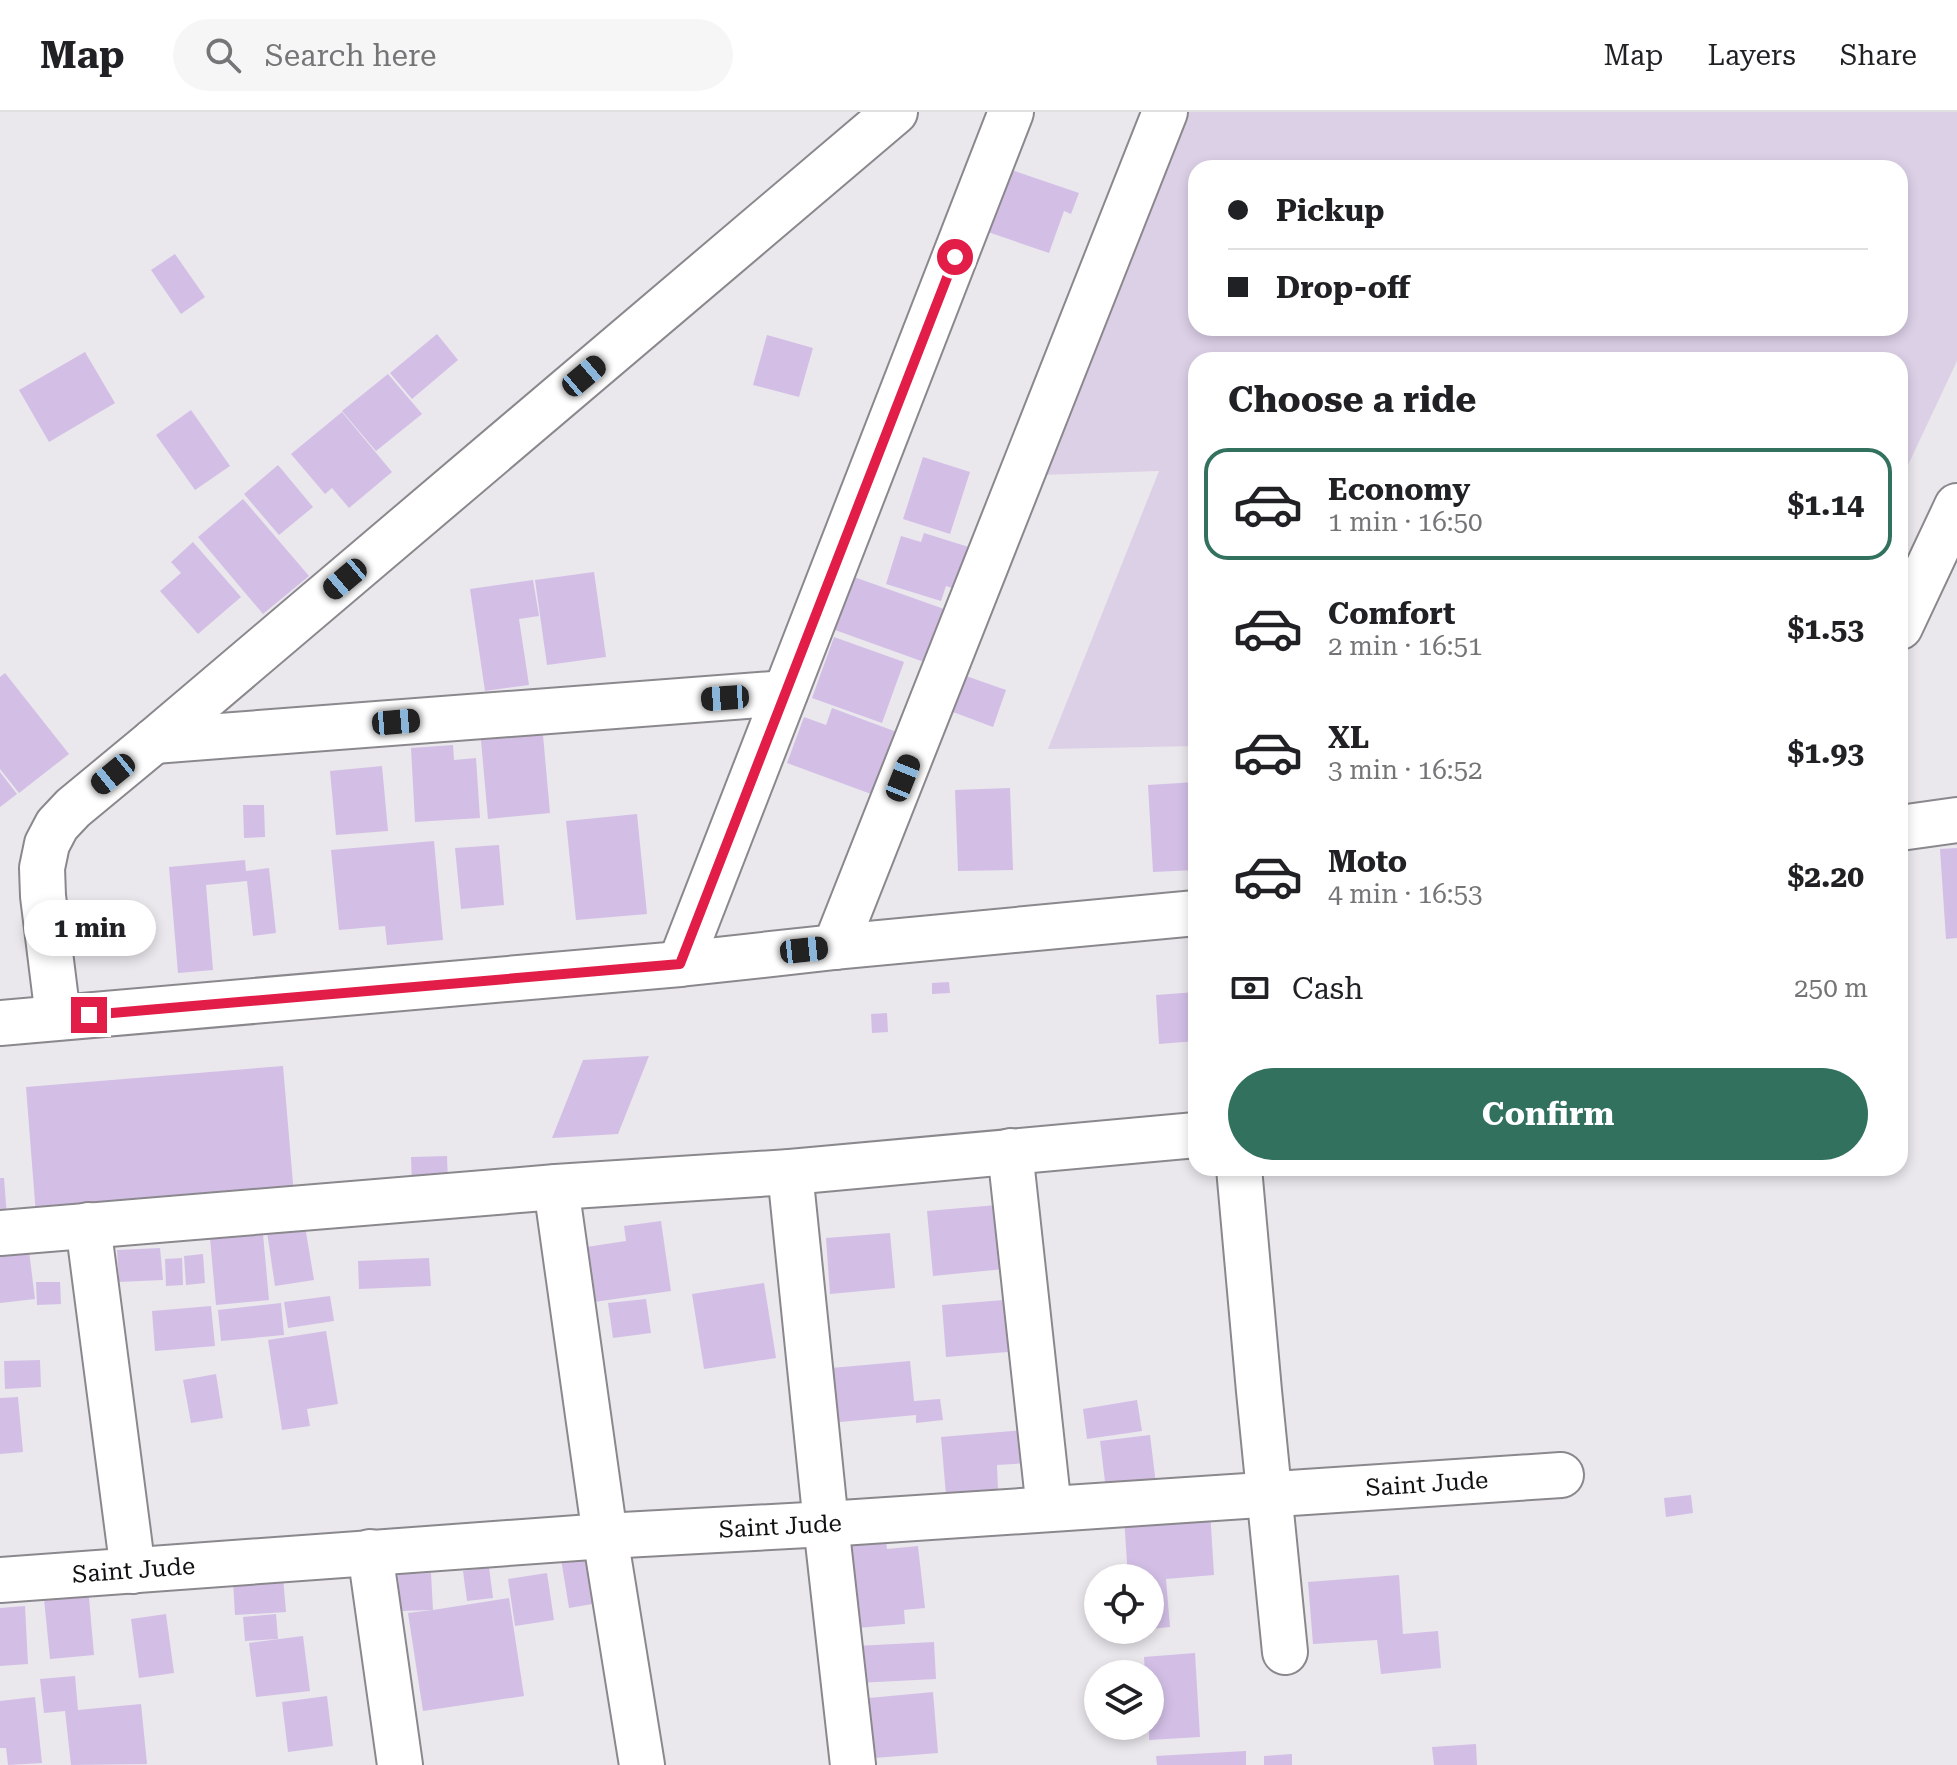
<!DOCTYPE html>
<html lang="en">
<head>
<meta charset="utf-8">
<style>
	body { margin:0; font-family:"Roboto Serif",serif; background:#f6f6f6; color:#202124; height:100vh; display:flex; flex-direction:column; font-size:30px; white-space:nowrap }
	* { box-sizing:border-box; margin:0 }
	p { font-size:26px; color:#757577 }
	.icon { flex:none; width:44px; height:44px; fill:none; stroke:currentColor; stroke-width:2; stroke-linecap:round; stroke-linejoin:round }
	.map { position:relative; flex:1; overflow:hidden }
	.sheet { position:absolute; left:1188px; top:240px; width:720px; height:824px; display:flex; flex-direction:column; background:#fff; border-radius:24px; box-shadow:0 4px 12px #0003 }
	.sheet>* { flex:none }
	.hud { position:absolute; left:1188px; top:48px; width:720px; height:176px; border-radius:24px; box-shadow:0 4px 12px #0003; display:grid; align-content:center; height:176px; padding:0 40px; background:#fff }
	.buttons { position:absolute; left:1084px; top:1452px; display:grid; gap:16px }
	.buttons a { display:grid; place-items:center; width:80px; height:80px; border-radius:50%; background:#fff; box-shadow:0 4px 12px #0003; font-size:40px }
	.end { position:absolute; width:36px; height:36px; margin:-18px; border:10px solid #e11d48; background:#fff; box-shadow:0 0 0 4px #fff }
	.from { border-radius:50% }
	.bubble { position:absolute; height:56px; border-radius:28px; background:#fff; box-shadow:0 4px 12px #0003; font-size:26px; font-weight:700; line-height:56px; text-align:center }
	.car { position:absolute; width:24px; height:48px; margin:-24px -12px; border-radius:10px; box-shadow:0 0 6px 2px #0007; background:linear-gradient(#222 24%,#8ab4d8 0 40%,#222 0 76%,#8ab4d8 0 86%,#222 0) }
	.hud b { display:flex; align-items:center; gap:28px; height:76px; font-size:30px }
	.hud b+b { border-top:2px solid #e0e0e0 }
	.hud i { width:20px; height:20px; background:#202124 }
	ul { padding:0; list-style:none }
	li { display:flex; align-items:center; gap:24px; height:112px; margin:0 16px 12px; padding:0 24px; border:4px solid transparent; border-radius:24px }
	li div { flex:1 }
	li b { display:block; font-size:30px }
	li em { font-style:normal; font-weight:700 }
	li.active { border-color:#33715f }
	li>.icon { width:72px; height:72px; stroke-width:1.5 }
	h2 { padding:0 40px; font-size:36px; line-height:96px }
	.pay { display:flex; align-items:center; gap:20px; height:88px; padding:0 40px; font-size:30px }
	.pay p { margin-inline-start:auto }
	.cta { display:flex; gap:16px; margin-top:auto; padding:16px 40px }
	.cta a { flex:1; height:92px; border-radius:48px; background:#33715f; color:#fff; font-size:32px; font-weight:700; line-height:92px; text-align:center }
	header { display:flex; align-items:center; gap:48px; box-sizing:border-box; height:112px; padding:0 40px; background:#fff; border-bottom:2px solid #e0e0e0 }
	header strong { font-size:38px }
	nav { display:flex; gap:44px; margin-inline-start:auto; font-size:28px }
	.search { width:560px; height:72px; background:#f6f6f6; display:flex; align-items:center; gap:20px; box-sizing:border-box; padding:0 28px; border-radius:44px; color:#757577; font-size:30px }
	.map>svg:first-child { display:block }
	.green { fill:#dcd0e7; fill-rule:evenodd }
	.building { fill:#d3bfe6 }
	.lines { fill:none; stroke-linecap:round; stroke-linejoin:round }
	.minor-casing { stroke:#8b888d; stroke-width:48 }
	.minor { stroke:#fff; stroke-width:44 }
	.route { stroke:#e11d48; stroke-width:10 }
	.labels { text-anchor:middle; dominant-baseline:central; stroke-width:6; stroke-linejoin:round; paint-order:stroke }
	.street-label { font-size:24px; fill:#111012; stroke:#fff }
</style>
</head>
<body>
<header>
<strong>Map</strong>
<div class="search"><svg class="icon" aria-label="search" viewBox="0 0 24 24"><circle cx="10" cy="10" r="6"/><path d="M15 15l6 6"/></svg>Search here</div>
<nav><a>Map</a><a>Layers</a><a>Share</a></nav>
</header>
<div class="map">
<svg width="1957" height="1653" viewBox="0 0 1957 1653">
	<rect width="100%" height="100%" fill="#eae7ed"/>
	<!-- green -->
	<path class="green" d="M1182,0H1957V249L1900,370V248H1196V634L1048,637L1159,359L1041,363ZM1196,56H1900V216H1196Z"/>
	<!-- building -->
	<path class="building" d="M1006,56L1079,81L1071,102L1064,99L1049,141L985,119Z
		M175,142L205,185L181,202L151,158Z
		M437,222L458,248L412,287L390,261Z
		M767,223L813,236L799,285L753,273Z
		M85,240L115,291L49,330L19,278Z
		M388,262L422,302L376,339L342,299Z
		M191,298L230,354L195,378L156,323Z
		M342,300L392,360L349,396L332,376L325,382L291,342Z
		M923,345L970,360L950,422L903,407Z
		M278,353L313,395L279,423L244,382Z
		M243,387L309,464L263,502L198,425Z
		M924,421L975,437L962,479L946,474L941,489L886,472L901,424L921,430Z
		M193,430L241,485L198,522L160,479L181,461L171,450Z
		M594,460L606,545L547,553L535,468Z
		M854,465L944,497L924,550L835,518Z
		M533,468L539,504L519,507L529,573L485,579L470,477Z
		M834,525L904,550L882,611L812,586Z
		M5,561L69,642L19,681L0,657V565Z
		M966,564L1006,578L993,615L953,600Z
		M832,596L913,626L890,689L787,651L804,605L826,613Z
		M542,612L550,701L488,707L480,617Z
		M453,633L454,648L476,646L480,706L415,710L411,636Z
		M382,654L388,719L336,723L330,659Z
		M0,660L17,682L0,695Z
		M1196,670V758L1153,760L1148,673Z
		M1010,676L1013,758L958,759L955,678Z
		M243,693H264L265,725L244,726Z
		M637,702L647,802L576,808L566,709Z
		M434,729L443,828L387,833L385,814L339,818L331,738Z
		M499,733L504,793L461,797L455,736Z
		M1957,736V826L1946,827L1940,737Z
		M245,748L246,759L269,756L276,821L253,824L247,769L206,773L213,858L178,861L169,755Z
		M949,870L950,881L932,882V871Z
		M1196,880V929L1159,932L1156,883Z
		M887,901L888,920L872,921L871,902Z
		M649,944L618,1022L552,1026L583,948Z
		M283,954L294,1083L36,1103L26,975Z
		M447,1044L448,1070L412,1071L411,1045Z
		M0,1066H4L7,1105H0Z
		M997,1093L1004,1157L933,1164L927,1099Z
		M304,1108L314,1168L275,1174L266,1113Z
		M661,1109L671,1179L594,1190L586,1135L626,1129L624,1114Z
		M890,1121L895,1176L830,1182L826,1126Z
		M263,1122L269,1188L216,1193L210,1126Z
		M28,1131L35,1187L0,1191V1134Z
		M160,1136L163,1168L119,1170L117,1138Z
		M203,1142L205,1171L186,1173L184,1144Z
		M182,1146L183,1173L166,1174L165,1147Z
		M429,1146L431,1174L359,1177L358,1149Z
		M36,1170H60L61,1192L37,1193Z
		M764,1171L776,1246L704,1257L692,1182Z
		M330,1184L334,1209L288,1216L284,1190Z
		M646,1187L651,1221L613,1226L608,1191Z
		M1004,1188L1008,1240L946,1245L942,1193Z
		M281,1191L284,1223L221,1229L218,1198Z
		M211,1194L215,1234L155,1239L152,1199Z
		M326,1219L338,1292L307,1297L310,1314L282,1318L268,1228Z
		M40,1248L41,1275L5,1277L4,1249Z
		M910,1249L914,1289L940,1287L943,1308L916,1311V1303L829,1311L831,1256Z
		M216,1262L223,1306L191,1311L183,1268Z
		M18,1285L23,1340L0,1342V1286Z
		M1137,1288L1142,1319L1087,1327L1083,1297Z
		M1025,1318L1028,1351L997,1353L998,1378L946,1383L941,1325Z
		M1150,1323L1156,1372L1106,1378L1100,1329Z
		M1691,1383L1693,1401L1666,1405L1664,1386Z
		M1210,1398L1214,1463L1166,1467L1170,1515L1150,1517V1466H1128L1124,1405Z
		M886,1427L887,1437L918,1434L925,1496L904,1498L905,1512L857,1516L847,1431Z
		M602,1441L610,1489L569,1496L561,1447Z
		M489,1455L493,1486L467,1489L463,1459Z
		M431,1461L433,1498L509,1486L524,1584L423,1599L408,1501L432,1498L400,1499L398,1462Z
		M547,1461L554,1508L515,1514L508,1467Z
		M1399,1463L1403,1522L1438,1519L1441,1556L1381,1562L1377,1528L1313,1532L1308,1470Z
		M283,1465L286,1500L235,1503L233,1469Z
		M88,1474L94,1543L50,1547L43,1477Z
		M25,1494L28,1552L0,1554V1496Z
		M166,1502L174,1561L139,1566L131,1507Z
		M276,1502L278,1527L245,1529L243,1505Z
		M303,1524L310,1579L256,1585L249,1531Z
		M934,1530L936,1567L857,1571L855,1534Z
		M1195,1541L1200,1625L1149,1628L1150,1562H1145L1144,1545Z
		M75,1564L78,1598L141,1592L147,1652L71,1653L65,1599L44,1601L40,1567Z
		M933,1580L938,1641L874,1646L869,1586Z
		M327,1584L333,1634L288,1640L282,1590Z
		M35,1585L42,1651L8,1653L6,1636H0V1589Z
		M1476,1632L1477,1653H1434L1432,1635Z
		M1246,1639V1653H1157L1156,1644Z
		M1292,1642V1653H1264V1644Z"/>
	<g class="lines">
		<!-- minor casing -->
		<g class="minor-casing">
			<g id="minor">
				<path d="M1900,515L1957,394"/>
				<path d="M154,629L785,581"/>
				<path d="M1900,716L1957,708"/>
				<path d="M835,835L1165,0"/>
				<path d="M680,852L1011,0"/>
				<path d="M58,905L43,784L42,756L47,732L57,713L73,696L154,629L895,0"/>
				<path d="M0,911L680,852L835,835L1196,801"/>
				<path d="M1010,1039L1049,1397"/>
				<path d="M1239,1056L1259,1279L1285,1540"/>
				<path d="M790,1060L826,1412L853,1653"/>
				<path d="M556,1075L605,1424L642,1653"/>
				<path d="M88,1113L133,1459"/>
				<path d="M0,1121L556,1075L790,1060L1196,1023"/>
				<path d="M370,1440L400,1653"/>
				<path id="s1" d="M0,1468L605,1424L826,1412L1561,1363"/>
			</g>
		</g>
		<!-- minor -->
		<use href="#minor" class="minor"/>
	</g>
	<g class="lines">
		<!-- route -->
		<path class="route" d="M89,903L680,852L955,145"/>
	</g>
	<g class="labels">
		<!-- street labels -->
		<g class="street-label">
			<text stroke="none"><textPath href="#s1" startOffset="1430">Saint Jude</textPath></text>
			<text stroke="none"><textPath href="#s1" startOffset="782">Saint Jude</textPath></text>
			<text stroke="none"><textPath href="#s1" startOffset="134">Saint Jude</textPath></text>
		</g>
	</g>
</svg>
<div class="buttons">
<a><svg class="icon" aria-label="locate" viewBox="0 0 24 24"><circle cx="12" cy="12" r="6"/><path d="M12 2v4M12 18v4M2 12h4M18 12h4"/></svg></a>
<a><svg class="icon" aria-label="layers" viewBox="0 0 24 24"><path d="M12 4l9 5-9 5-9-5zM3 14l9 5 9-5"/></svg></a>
</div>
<i class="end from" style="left:955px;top:145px"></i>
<i class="end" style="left:89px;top:903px"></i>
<div class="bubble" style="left:24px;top:788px;width:132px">1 min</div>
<i class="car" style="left:584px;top:264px;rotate:50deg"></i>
<i class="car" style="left:345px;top:467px;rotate:230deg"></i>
<i class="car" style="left:725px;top:586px;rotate:266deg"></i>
<i class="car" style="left:396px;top:610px;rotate:85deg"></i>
<i class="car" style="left:113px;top:662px;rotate:231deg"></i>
<i class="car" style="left:903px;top:666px;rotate:22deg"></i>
<i class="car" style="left:804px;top:838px;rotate:84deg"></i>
<div class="hud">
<b><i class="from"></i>Pickup</b>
<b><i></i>Drop-off</b>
</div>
<section class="sheet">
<h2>Choose a ride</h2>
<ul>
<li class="active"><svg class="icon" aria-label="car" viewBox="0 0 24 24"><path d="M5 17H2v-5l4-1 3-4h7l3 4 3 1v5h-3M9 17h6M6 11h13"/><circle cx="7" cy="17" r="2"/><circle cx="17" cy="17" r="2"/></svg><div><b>Economy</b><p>1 min · 16:50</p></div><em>$1.14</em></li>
<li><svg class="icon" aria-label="car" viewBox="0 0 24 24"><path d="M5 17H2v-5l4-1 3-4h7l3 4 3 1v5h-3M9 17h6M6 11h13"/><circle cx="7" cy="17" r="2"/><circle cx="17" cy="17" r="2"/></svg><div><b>Comfort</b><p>2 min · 16:51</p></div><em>$1.53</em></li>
<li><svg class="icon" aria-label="car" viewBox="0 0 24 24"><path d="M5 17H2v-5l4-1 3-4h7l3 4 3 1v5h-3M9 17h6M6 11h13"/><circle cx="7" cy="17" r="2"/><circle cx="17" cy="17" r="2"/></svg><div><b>XL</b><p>3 min · 16:52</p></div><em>$1.93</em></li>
<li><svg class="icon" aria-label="car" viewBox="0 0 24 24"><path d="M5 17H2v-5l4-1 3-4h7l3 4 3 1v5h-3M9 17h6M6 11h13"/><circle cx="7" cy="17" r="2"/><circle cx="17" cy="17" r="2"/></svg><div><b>Moto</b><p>4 min · 16:53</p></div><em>$2.20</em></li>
</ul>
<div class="pay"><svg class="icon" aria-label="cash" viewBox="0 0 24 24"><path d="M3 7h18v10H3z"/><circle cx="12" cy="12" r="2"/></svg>Cash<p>250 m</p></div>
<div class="cta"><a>Confirm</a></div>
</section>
</div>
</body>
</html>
